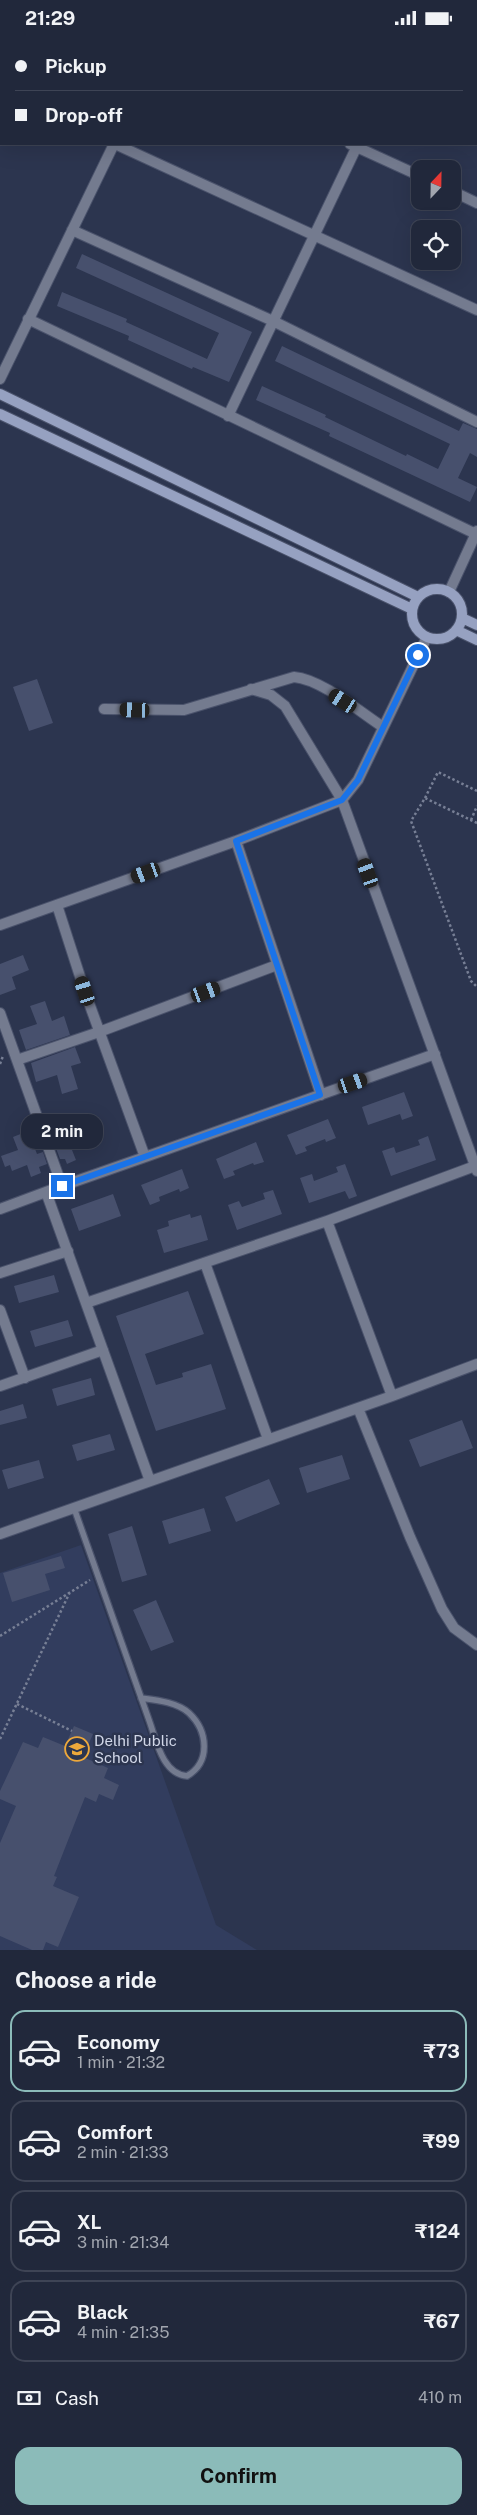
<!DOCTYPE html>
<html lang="en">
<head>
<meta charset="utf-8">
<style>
	body { margin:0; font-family:"Public Sans",sans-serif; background:#293042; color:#f1f3f6; height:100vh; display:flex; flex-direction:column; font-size:19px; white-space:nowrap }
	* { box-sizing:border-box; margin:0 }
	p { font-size:16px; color:#a2a6af }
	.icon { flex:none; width:28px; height:28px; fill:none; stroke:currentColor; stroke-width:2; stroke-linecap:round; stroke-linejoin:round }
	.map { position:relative; height:1915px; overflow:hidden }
	.drawer { display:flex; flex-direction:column; background:#21283b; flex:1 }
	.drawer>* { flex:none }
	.top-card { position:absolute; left:0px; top:0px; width:478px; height:110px; box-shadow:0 5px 20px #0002,0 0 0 1px #3e4455; display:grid; align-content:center; height:110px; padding:0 15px; background:#21283b }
	.needle { width:32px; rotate:22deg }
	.fabs { position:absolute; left:411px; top:125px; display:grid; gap:10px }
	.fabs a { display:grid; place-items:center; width:50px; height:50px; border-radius:10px; background:#21283b; box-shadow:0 5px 20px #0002,0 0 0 1px #3e4455; font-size:25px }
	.end { position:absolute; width:22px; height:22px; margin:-11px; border:6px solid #1a73e8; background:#fff; box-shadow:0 0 0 2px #fff }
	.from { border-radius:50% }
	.bubble { position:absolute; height:35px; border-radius:15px; background:#21283b; box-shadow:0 5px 20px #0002,0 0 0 1px #3e4455; font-size:16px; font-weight:700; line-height:35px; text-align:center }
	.car { position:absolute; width:15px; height:30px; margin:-15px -8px; border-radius:6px; box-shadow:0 0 4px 1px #0007; background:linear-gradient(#222 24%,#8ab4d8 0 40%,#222 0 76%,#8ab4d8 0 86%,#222 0) }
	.top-card b { display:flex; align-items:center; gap:18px; height:48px; font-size:19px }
	.top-card b+b { border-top:1px solid #3e4455 }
	.top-card i { width:12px; height:12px; background:#f1f3f6 }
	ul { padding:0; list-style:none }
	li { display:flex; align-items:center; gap:15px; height:82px; margin:0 10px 8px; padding:0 5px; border:2px solid #3e4455; border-radius:15px }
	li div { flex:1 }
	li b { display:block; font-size:19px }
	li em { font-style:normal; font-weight:700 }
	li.active { border-color:#8bbbb9 }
	li>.icon { width:45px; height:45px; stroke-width:1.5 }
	h2 { padding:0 15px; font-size:22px; line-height:60px }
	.pay { display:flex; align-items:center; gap:12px; height:55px; padding:0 15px; font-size:19px }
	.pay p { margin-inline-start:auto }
	.action { display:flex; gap:10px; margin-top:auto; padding:10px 15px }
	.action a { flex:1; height:58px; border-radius:15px; background:#8bbbb9; color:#111; font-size:20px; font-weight:700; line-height:58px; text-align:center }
	.status { display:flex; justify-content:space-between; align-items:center; height:35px; padding:0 25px; background:#21283b; direction:ltr }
	.status svg { height:14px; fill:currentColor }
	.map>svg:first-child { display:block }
	.built { fill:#323d5e }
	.building { fill:#47506d }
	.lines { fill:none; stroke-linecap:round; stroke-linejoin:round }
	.lane-casing { stroke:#4a526b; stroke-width:8 }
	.street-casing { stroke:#4a526b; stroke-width:12 }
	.secondary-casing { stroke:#4a526b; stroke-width:12 }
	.path { stroke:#777f95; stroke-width:2.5; stroke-dasharray:2.5 2.5; stroke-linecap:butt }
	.lane { stroke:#747b8f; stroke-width:5.5 }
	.street { stroke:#747b8f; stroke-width:10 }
	.secondary { stroke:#96a1c1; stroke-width:10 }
	.route { stroke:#1a73e8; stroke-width:6 }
	.labels { text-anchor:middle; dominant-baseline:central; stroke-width:5; stroke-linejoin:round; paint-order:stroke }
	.poi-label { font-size:15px; fill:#d1d7e8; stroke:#2c354f; text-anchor:start }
</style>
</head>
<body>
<div class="status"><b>21:29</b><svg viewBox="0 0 49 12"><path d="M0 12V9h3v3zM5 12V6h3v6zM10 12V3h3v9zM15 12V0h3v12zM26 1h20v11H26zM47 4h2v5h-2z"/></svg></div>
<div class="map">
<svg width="477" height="1915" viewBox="0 0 477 1915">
	<rect width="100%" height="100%" fill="#2c354f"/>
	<!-- built -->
	<path class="built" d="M81,1510L216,1890L257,1915H0V1538Z"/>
	<!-- building -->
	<path class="building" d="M82,219L252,297L229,347L193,332L192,334L128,305L129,301L57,271L62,257L127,284L126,287L207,324L219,298L76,233Z
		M282,311L459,396L463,388L477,394V422L470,418L458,443L477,452L470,467L329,401L330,398L256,365L262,351L326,380L325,382L406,421L407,419L438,434L450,409L275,326Z
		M37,644L53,688L29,696L13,652Z
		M23,920L29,935L12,942L16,954L0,960V929Z
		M45,966L52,986L64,981L70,1000L26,1015L19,995L37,989L30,971Z
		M75,1012L81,1028L71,1031L78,1054L62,1059L57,1040L36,1047L31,1028Z
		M404,1057L413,1081L402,1085L400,1079L368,1090L362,1072Z
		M62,1083L67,1097L84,1090L89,1103L85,1104L87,1109L72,1115L76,1125L67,1129L65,1124H60L47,1089Z
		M328,1084L336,1103L326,1107L325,1104L305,1112L307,1116L296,1120L287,1100Z
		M28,1096L37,1119L43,1117L47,1129L39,1132L41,1138L31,1142L27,1130L12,1136L10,1130L5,1132L1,1121L18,1115L13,1102Z
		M428,1101L436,1125L391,1141L382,1116L394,1112L396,1118L420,1110L418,1105Z
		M256,1107L264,1127L254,1130L253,1128L233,1136L235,1140L224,1144L216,1124Z
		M345,1129L357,1161L349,1164L345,1156L309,1168L300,1143L312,1139L314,1146L338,1137L336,1132Z
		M182,1134L189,1153L180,1157L179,1154L159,1162L160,1166L150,1170L141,1150Z
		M273,1155L282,1179L237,1195L228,1170L239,1166L242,1172L265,1164L263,1158Z
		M113,1159L121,1181L79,1196L71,1174Z
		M190,1179L191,1183L201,1180L208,1205L164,1218L157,1195L169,1191L168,1186Z
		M54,1240L59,1257L19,1268L14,1251Z
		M188,1256L204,1299L145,1319L156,1350L183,1342L182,1338L211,1329L226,1374L156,1396L116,1281Z
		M68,1285L73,1301L35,1312L30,1296Z
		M91,1343L95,1360L57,1371L52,1354Z
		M23,1369L27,1383L0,1390V1376Z
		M462,1385L473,1413L420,1432L409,1405Z
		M110,1399L115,1415L77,1426L72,1410Z
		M342,1420L350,1444L307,1458L299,1433Z
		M39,1425L44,1443L8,1454L2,1435Z
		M269,1444L280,1469L236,1487L225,1462Z
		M204,1473L211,1496L169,1509L162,1486Z
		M132,1491L147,1540L122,1547L108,1499Z
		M61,1521L65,1533L45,1539L50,1555L12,1567L3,1538Z
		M156,1565L174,1607L151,1616L133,1575Z
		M74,1691L93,1699L83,1722L108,1733L104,1743L119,1750L113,1765L99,1759L96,1767L85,1762L54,1841L57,1842L53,1851L79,1862L58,1912L46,1907L43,1915H32L0,1901V1808L16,1771L0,1764V1756L23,1707L38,1713L43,1702L65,1711Z"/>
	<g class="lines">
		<!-- lane casing -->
		<g class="lane-casing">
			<path id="lane" d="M74,1473L149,1685C156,1704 162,1739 187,1741C211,1727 208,1696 189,1678C177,1667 156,1665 141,1663"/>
		</g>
		<!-- street casing -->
		<g class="street-casing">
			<path id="street" d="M357,0L359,1
				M166,1L167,0
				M410,1V0
				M476,59L477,60
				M115,109L477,275
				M350,109L420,141
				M452,156L477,168
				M72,195L273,286L477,387
				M28,284L476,499
				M0,344L114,109
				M228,381L358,109
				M449,557L477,496
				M251,654L271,660L285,671L342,765L477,1136
				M104,674L184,675L294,642C321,644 360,677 383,692
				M236,806L321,1060
				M57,870L85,957L145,1122L62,1151
				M0,890L236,806L342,765L358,745L427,602
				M0,978L62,1151L0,1174
				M17,1025L99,997L277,930
				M145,1122L435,1019
				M46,1157L150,1446
				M327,1186L392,1361
				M205,1228L268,1404
				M0,1238L68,1216
				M86,1268L327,1186L475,1131
				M0,1275L25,1343
				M0,1351L103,1315
				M358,1373L410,1502L442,1574L454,1593L477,1610
				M0,1499L392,1361L477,1329"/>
		</g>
		<!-- secondary casing -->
		<g class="secondary-casing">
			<path id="secondary" d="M0,359L418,562
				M0,379L412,574
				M412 579a25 25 0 1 1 50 0a25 25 0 1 1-50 0Z
				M462,583L477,590
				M456,595L477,605"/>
		</g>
		<!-- path -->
		<path class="path" d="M425,763L438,737L477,756
			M471,785L477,771
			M477,788L425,763L411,786L471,946L477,952
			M0,1029L3,1021
			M0,1601L90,1545
			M17,1669L72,1696
			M0,1704L70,1557"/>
		<!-- lane -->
		<use href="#lane" class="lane"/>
		<!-- street -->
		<use href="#street" class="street"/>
		<!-- secondary -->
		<use href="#secondary" class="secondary"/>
	</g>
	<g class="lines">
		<!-- route -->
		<path class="route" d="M62,1151L320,1060L236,806L342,765L358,745L418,620"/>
	</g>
	<!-- icons -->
	<defs>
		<g id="school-ring" transform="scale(1.25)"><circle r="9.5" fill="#2c354f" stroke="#eda83b" stroke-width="1.5"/><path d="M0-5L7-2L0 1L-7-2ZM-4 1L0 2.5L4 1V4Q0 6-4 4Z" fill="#eda83b"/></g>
	</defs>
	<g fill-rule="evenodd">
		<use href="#school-ring" x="77" y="1714"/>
	</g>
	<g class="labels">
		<!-- poi labels -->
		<g class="poi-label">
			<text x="94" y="1705">Delhi Public<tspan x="94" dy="17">School</tspan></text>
		</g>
	</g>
</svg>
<div class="fabs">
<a><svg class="needle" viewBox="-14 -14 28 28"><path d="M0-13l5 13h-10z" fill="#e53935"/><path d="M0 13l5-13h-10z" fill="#a2a6af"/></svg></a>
<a><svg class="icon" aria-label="locate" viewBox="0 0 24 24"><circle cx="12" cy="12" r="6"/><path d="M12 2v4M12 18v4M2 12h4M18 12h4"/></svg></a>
</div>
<i class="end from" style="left:418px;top:620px"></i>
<i class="end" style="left:62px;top:1151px"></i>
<div class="bubble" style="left:21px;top:1079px;width:82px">2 min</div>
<i class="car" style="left:343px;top:666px;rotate:303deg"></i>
<i class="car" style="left:135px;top:675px;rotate:272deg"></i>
<i class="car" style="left:146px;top:838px;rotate:250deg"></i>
<i class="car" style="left:368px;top:838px;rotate:340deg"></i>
<i class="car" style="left:85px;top:956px;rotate:342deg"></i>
<i class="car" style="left:206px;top:957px;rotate:70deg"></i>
<i class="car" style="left:353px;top:1048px;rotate:71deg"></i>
<div class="top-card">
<b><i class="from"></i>Pickup</b>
<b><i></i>Drop-off</b>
</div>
</div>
<section class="drawer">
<h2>Choose a ride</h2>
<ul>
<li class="active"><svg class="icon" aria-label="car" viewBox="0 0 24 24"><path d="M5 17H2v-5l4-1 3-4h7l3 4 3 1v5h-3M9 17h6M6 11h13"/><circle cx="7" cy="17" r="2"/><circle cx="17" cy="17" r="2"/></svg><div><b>Economy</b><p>1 min · 21:32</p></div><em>₹73</em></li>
<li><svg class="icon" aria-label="car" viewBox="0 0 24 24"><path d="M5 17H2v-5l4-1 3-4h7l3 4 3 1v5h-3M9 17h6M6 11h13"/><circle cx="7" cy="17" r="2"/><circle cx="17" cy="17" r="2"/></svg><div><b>Comfort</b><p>2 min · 21:33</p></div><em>₹99</em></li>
<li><svg class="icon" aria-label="car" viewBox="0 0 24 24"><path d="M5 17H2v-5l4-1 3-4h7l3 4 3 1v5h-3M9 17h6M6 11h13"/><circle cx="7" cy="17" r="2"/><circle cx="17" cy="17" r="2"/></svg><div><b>XL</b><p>3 min · 21:34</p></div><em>₹124</em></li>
<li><svg class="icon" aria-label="car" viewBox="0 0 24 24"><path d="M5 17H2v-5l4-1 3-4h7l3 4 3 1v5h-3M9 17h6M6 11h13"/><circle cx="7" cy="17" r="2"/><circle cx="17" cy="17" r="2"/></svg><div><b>Black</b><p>4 min · 21:35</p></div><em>₹67</em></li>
</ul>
<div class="pay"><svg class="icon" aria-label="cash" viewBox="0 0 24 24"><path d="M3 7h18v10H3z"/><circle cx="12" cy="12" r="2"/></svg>Cash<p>410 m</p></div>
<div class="action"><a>Confirm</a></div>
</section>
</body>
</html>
